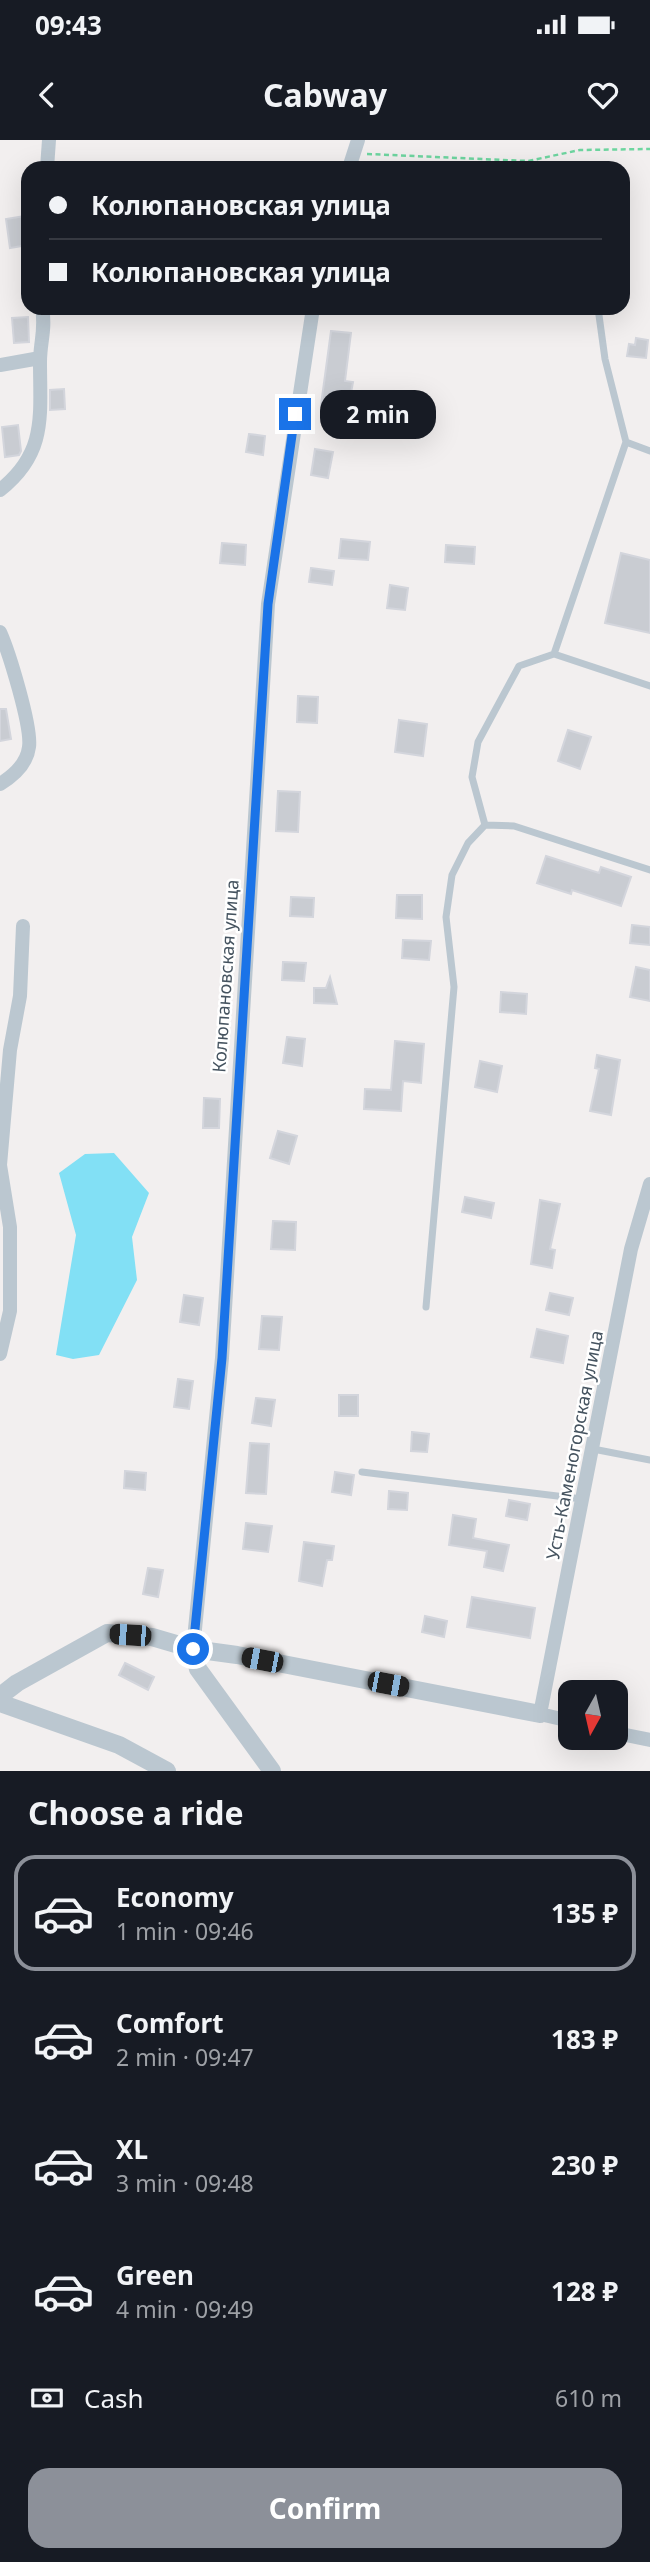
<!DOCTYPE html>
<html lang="en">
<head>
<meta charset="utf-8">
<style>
	body { margin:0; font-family:"Noto Sans",sans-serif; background:#242831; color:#f1f3f6; height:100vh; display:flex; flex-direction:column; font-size:26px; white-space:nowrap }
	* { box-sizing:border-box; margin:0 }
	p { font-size:23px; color:#9ea1a6 }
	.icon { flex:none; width:38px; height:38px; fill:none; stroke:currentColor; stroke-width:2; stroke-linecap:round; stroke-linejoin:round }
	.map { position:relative; height:1631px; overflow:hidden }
	.panel { display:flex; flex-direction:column; background:#171b24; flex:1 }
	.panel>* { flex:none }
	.banner { position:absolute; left:21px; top:21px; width:609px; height:154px; border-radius:21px; box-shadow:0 7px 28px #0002; display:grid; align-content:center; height:154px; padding:0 28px; background:#171b24 }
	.needle { width:46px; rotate:188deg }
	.buttons { position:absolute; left:558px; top:1540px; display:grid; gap:14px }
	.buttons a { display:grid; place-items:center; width:70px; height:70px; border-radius:14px; background:#171b24; box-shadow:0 7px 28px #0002; font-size:35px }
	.end { position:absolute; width:32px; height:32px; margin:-16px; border:9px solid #1a73e8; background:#fff; box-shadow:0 0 0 4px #fff }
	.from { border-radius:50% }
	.bubble { position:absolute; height:49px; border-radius:21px; background:#171b24; box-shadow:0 7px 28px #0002; font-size:23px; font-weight:700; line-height:49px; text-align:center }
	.car { position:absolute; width:21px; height:42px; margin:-21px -10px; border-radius:9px; box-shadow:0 0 5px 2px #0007; background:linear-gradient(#222 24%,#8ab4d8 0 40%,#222 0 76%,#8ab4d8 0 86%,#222 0) }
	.banner b { display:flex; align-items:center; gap:24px; height:66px; font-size:26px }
	.banner b+b { border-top:2px solid #363941 }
	.banner i { width:18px; height:18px; background:#f1f3f6 }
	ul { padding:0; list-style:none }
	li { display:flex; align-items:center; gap:21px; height:116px; margin:0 14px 10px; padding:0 14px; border:4px solid transparent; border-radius:21px }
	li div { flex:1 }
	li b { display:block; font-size:26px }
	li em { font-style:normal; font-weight:700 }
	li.current { border-color:#8c9099 }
	li>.icon { width:63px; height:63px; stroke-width:1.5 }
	h2 { padding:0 28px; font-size:32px; line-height:84px }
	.pay { display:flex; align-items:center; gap:18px; height:77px; padding:0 28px; font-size:26px }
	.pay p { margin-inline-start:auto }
	.button { display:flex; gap:14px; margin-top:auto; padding:14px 28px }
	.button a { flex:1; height:80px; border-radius:21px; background:#8c9099; color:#fff; font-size:28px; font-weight:700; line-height:80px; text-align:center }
	.status { display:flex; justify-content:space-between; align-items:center; height:49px; padding:0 35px; background:#171b24; direction:ltr }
	.status svg { height:19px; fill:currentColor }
	header { display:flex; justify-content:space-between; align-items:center; height:91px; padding:0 28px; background:#171b24; font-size:32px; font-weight:700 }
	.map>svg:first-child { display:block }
	.water { fill:#82e0f5 }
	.building { fill:#c9ccd2; stroke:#d3d5dc; stroke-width:2 }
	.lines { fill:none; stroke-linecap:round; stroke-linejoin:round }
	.path { stroke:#6ed6a0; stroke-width:2.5; stroke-dasharray:5 3.5; stroke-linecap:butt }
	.service { stroke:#bbc7d0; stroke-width:7 }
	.minor { stroke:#bbc7d0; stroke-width:14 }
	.tertiary { stroke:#bbc7d0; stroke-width:18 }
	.route { stroke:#1a73e8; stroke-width:9 }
	.labels { text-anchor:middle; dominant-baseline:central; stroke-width:5; stroke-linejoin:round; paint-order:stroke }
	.street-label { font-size:18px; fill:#45535f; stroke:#fff }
</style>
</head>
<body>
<div class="status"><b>09:43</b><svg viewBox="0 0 49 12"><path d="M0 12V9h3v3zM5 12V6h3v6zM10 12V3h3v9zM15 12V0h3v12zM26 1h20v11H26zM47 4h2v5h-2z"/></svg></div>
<header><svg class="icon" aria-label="back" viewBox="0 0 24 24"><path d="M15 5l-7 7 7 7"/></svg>Cabway<svg class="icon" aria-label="heart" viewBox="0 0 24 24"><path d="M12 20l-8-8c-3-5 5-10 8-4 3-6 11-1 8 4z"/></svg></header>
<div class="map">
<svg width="650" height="1631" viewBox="0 0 650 1631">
	<rect width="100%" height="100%" fill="#f2efef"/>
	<!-- water -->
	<path class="water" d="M114,1013L149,1053L132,1097L137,1140L99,1215L73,1219L56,1215L76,1095L59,1033L85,1014Z"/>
	<!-- building -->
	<path class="building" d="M25,76L28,105L10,108L6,79Z
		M28,177L29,202L14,203L12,178Z
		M331,191L351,193L345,241L353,242L348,269L321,265Z
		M636,198L648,200L646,218L627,216L629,204L635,205Z
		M64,249L65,269L50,270V250Z
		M18,285L21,311L19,315L5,317L2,287Z
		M249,294L265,296L263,315L246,312Z
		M315,309L333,312L328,338L311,335Z
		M341,399L370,402L368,420L339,418Z
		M222,403L246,405L245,425L220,423Z
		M446,405L475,407L474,424L445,422Z
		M621,413L650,420V493L605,483Z
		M311,428L334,431L332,445L309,442Z
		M390,445L408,448L405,470L387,468Z
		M298,556L318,557L317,583L297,582Z
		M0,569H6L11,599L0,601Z
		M399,580L427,584L423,616L395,612Z
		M568,590L591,597L580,629L558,621Z
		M278,651L300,652L298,692L276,691Z
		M546,716L599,733L601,727L631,737L621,766L572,750L571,754L537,743Z
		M397,755H422V779L396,778Z
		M291,757L314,758L313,777L290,776Z
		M632,785L650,787V805L630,803Z
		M403,800L431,801L429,820L402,818Z
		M283,822L306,823L304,841L282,840Z
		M636,827L650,830V861L630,857Z
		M330,837L337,864L314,863V848H326Z
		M501,852L527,854L526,874L500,872Z
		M287,897L305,899L302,926L283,923Z
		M395,901L424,904L421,943L403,941L401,971L364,969L365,949L391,950Z
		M597,915L620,920L611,975L590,971L599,929L595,928Z
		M480,921L502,926L497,952L475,947Z
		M204,958L220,959L219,988H203Z
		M278,991L297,996L289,1024L270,1018Z
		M465,1057L494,1063L491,1078L462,1072Z
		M540,1060L560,1064L550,1109L555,1110L552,1128L531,1124Z
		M273,1081L296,1082L295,1110L271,1109Z
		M550,1153L573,1158L569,1175L546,1170Z
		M184,1155L203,1158L199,1185L180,1182Z
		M262,1176L282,1177L279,1210L259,1209Z
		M537,1189L568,1196L563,1223L531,1217Z
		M178,1239L193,1241L189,1269L174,1267Z
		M339,1255H358V1276H339Z
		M256,1258L275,1260L271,1286L252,1283Z
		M412,1292L429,1294L427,1312L411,1311Z
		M250,1303L269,1304L266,1354L246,1353Z
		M125,1331L146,1333L145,1350L124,1348Z
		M335,1332L354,1335L351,1355L332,1352Z
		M389,1351L408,1353L407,1370L388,1369Z
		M509,1360L530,1364L527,1380L506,1376Z
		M453,1375L476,1379L473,1398L509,1405L503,1431L484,1427L487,1411L449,1405Z
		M246,1383L272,1386L268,1412L243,1409Z
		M304,1402L334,1406L332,1420H327L322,1446L299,1441Z
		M148,1428L163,1430L158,1457L143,1454Z
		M472,1457L535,1468L530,1498L467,1487Z
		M425,1476L447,1481L444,1497L422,1492Z
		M125,1523L154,1537L148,1550L119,1535Z"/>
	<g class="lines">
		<!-- path -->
		<path class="path" d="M367,14L528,21L580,10L650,9"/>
		<!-- service -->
		<path class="service" d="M598,168L605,219L626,302
			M650,311L626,302L554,514L650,546
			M485,685L472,637L478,602L519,526L554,514
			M426,1167L454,847L446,777L452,735L468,703L485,685L514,686L650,730
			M593,1309L650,1320
			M362,1332L582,1359"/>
		<!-- minor -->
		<path class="minor" d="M47,28L49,0
			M349,28L358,0
			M0,225L40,218
			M0,350C47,313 40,276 40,222C40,202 46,189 42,168
			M0,492C9,512 32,587 29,607C27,624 13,636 0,644
			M0,1214L10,1171V1087L0,1025L10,910L20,856L23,786
			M193,1509L222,1218L268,464L313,168
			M570,1581L540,1574L631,1109L650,1044
			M616,1593L650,1600"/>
		<!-- tertiary -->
		<path class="tertiary" d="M193,1509L198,1529L272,1631
			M0,1556L17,1543L107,1493L152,1497L193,1509L237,1515L540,1574
			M0,1563L119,1605L167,1631"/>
	</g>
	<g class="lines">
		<!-- route -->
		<path class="route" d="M193,1509L222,1218L268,464L295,274"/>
	</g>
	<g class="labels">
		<!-- street labels -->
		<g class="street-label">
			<text transform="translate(225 836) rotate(-86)">Колюпановская улица</text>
			<text transform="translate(574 1305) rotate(-79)">Усть-Каменогорская улица</text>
		</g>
	</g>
</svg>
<div class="buttons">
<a><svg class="needle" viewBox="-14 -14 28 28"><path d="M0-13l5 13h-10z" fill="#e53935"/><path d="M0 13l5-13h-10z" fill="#9ea1a6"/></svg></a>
</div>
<i class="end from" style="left:193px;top:1509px"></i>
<i class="end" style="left:295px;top:274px"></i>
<div class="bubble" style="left:320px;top:250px;width:116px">2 min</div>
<i class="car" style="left:130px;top:1495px;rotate:274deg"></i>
<i class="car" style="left:262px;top:1520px;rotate:281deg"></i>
<i class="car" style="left:388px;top:1544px;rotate:101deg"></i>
<div class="banner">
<b><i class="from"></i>Колюпановская улица</b>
<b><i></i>Колюпановская улица</b>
</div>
</div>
<section class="panel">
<h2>Choose a ride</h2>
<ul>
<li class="current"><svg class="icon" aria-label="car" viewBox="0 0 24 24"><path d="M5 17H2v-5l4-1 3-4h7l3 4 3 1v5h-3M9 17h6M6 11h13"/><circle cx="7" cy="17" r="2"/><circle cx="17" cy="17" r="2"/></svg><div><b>Economy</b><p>1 min · 09:46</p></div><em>135 ₽</em></li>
<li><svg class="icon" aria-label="car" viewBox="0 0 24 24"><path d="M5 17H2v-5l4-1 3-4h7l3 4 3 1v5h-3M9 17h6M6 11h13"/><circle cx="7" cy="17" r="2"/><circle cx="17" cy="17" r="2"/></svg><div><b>Comfort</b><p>2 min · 09:47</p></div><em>183 ₽</em></li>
<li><svg class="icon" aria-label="car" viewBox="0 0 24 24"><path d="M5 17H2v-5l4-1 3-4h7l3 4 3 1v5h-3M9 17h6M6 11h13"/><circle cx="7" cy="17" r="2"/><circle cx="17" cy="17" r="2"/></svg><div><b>XL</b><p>3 min · 09:48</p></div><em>230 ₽</em></li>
<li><svg class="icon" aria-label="car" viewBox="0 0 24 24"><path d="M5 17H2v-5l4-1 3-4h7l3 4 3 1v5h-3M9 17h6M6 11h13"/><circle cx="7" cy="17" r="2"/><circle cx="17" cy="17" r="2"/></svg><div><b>Green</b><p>4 min · 09:49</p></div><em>128 ₽</em></li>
</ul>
<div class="pay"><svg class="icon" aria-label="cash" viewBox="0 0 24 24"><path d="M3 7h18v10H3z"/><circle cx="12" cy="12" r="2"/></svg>Cash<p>610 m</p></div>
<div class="button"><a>Confirm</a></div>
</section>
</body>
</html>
